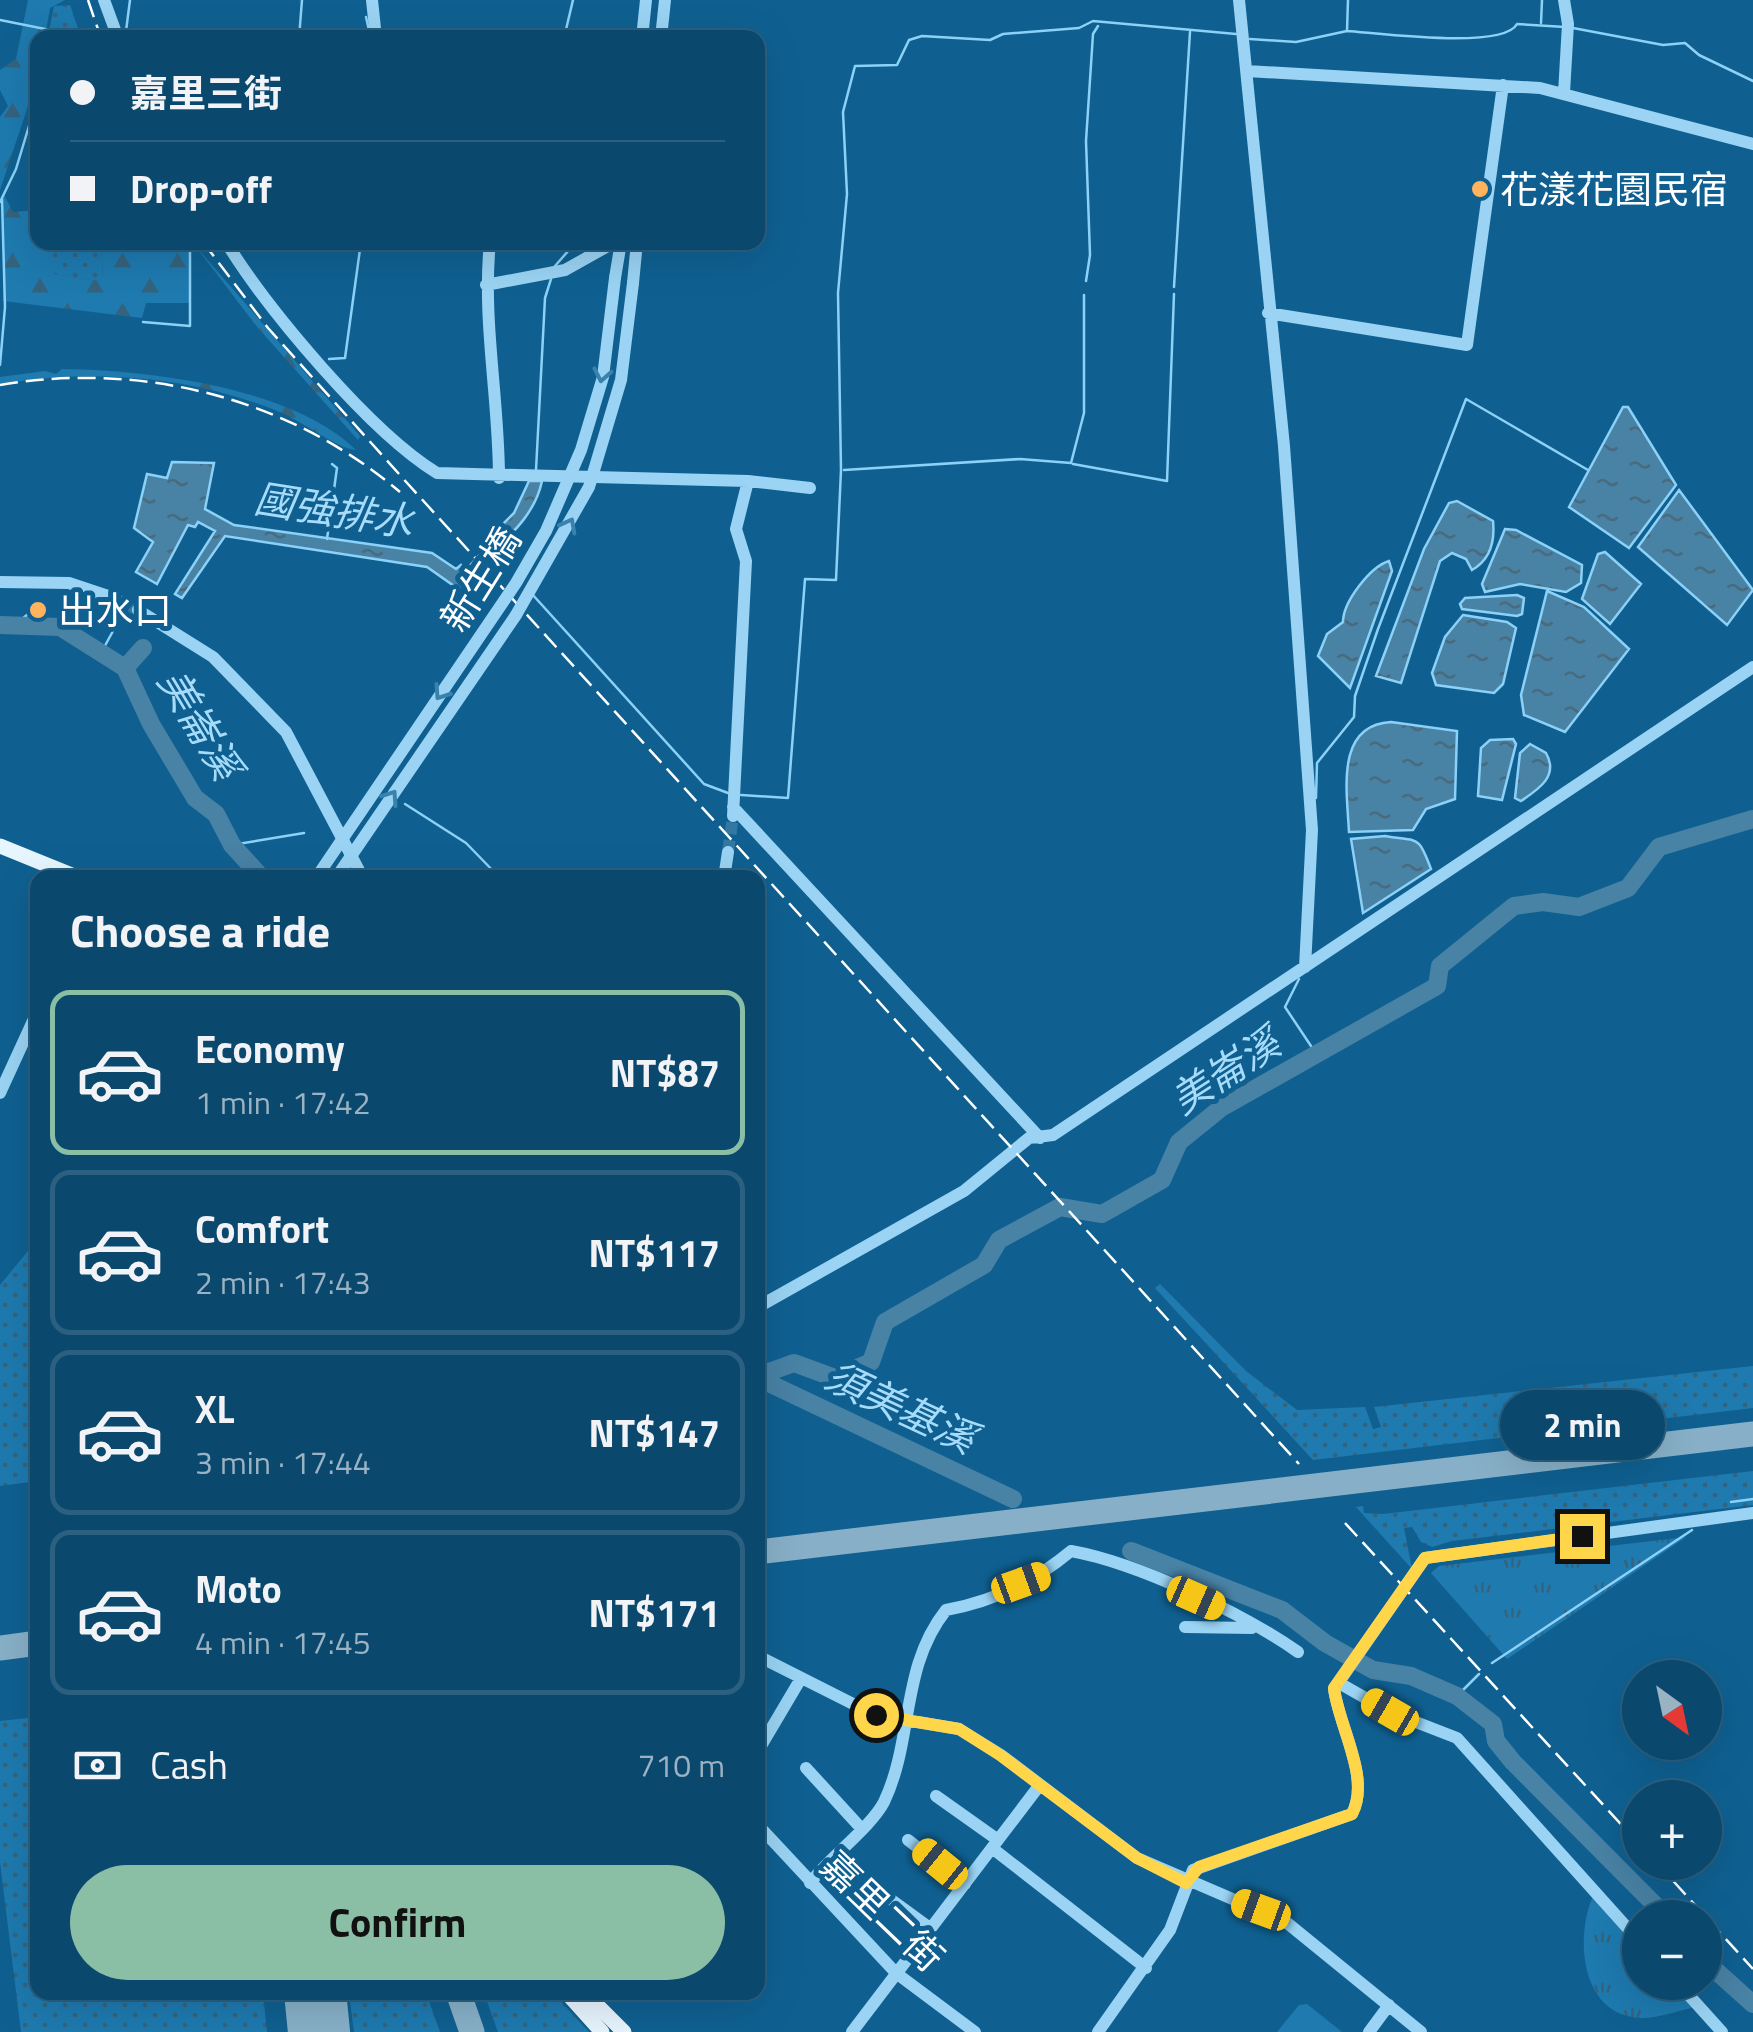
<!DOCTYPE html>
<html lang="en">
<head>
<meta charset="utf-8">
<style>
	body { margin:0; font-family:"Titillium Web","Noto Sans TC",sans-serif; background:#144f72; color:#f1f3f6; height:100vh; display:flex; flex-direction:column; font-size:38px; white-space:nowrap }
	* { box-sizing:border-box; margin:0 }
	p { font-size:32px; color:#9ab2c2 }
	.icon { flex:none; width:55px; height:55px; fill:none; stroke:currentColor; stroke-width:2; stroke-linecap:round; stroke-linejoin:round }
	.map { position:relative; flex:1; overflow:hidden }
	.details { position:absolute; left:30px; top:870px; width:735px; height:1130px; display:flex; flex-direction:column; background:#0b486d; border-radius:20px; box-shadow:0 10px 40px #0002,0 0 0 2px #2b6080 }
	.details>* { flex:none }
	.banner { position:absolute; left:30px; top:30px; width:735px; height:220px; border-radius:20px; box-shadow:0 10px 40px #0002,0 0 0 2px #2b6080; display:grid; align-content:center; height:220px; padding:0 40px; background:#0b486d }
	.needle { width:65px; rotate:147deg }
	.fabs { position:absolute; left:1622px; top:1660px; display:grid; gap:20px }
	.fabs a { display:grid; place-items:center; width:100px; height:100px; border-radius:50%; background:#0b486d; box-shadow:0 10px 40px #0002,0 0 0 2px #2b6080; font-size:50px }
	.end { position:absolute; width:45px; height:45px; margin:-22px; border:12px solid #ffd54a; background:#111; box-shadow:0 0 0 5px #111 }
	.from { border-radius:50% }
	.bubble { position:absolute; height:70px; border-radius:35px; background:#0b486d; box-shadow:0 10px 40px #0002,0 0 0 2px #2b6080; font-size:32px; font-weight:700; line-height:70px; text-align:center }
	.car { position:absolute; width:30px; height:60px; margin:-30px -15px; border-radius:12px; box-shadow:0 0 8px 2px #0007; background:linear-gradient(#f5c518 24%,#345 0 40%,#f5c518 0 76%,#345 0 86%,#f5c518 0) }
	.banner b { display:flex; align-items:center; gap:35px; height:95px; font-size:38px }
	.banner b+b { border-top:2px solid #2b6080 }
	.banner i { width:25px; height:25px; background:#f1f3f6 }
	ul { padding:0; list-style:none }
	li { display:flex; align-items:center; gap:30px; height:165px; margin:0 20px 15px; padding:0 20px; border:5px solid #2b6080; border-radius:20px }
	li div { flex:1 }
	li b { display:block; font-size:38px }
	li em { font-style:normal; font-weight:700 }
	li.current { border-color:#8abfa5 }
	li>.icon { width:90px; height:90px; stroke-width:1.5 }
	h2 { padding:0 40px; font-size:45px; line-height:120px }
	.pay { display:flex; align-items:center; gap:25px; height:110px; padding:0 40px; font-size:38px }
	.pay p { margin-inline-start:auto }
	.cta { display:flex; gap:20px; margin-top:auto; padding:20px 40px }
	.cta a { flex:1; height:115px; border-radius:60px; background:#8abfa5; color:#111; font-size:40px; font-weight:700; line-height:115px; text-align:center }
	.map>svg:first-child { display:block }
	.grass { fill:url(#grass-dots) }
	.forest { fill:url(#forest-firs) }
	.park { fill:url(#park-tufts) }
	.water { fill:url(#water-ripples); stroke:#8cd1f7; stroke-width:2.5 }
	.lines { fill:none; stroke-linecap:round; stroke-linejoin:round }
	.stream { stroke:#8cd1f7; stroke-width:2.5 }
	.river { stroke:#4882a5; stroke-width:18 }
	.taxiway { stroke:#87b0c8; stroke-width:25 }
	.runway { stroke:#87b0c8; stroke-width:62 }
	.minor-tunnel { stroke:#3378a2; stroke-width:12; stroke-dasharray:12 6; stroke-linecap:butt }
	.minor { stroke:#9ad3f3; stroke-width:12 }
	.major { stroke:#e7f5ff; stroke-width:15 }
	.rail { stroke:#fff; stroke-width:2.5; stroke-dasharray:18 8; stroke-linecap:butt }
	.minor-bridge { stroke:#9ad3f3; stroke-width:12 }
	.oneway { stroke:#3982ae }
	.route { stroke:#ffd54a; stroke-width:12 }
	.poi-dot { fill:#ffb35d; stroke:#0f6091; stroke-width:4 }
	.labels { text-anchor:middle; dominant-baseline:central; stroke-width:10; stroke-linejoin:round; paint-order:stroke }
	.poi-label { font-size:38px; fill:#fff; stroke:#0f6091; text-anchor:start }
	.street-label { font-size:38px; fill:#fff; stroke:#0f6091 }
	.water-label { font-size:40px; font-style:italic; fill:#a6dcfa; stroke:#0f6091 }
</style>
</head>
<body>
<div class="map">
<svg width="1753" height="2032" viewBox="0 0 1753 2032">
	<defs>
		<pattern id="grass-dots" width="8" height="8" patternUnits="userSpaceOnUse" patternTransform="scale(2.5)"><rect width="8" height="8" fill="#1e7aaf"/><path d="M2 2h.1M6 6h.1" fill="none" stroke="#35637e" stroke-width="1.8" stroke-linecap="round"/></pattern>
		<pattern id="forest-firs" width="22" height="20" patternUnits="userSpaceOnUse" patternTransform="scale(2.5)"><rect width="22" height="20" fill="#1e7aaf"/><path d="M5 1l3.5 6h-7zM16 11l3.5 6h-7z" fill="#35637e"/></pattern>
		<pattern id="park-tufts" width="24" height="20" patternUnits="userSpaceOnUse" patternTransform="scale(2.5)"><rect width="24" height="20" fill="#1e7aaf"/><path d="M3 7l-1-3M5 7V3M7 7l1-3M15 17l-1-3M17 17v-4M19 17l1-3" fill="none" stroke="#35637e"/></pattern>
		<pattern id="water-ripples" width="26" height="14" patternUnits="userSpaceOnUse" patternTransform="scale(2.5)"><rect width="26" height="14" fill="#4882a5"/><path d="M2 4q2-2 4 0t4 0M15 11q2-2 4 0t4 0" fill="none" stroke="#4a6a7d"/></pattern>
	</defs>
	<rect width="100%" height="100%" fill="#0f6091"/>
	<!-- grass -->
	<path class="grass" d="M70,5L81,37H48L54,6Z
		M53,243H101L103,277L97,281L53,274Z
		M37,1240V1481L0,1486V1285Z
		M1160,1284L1246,1371L1297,1410L1365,1407L1373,1429L1381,1427L1374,1407L1753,1366V1408L1313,1460L1155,1288Z
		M1753,1471V1505L1452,1541L1432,1547L1421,1542L1412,1527L1404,1528L1412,1569L1356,1507L1363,1506L1364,1513L1383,1514Z
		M37,1717L38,1992L263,1993L267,2032H21L0,1862V1721Z
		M349,1993H426L440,2032H354Z
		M484,1993H553L589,2032H498Z"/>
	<!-- forest -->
	<path class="forest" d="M28,0H65L50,8L45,37L38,38L32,94L0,190V117L8,106L0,90V70L16,59Z
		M3,193L13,212L37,210L38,242L53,243L54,274L97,281L103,276L101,243H186L191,251V303H146L142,318L3,301Z
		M193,243L360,436L358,440L258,328Z
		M62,369C147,370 292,387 356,450C336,448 305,423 282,413C194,376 93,368 0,384V377L45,371L56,374Z"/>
	<!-- park -->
	<path class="park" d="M1686,1537L1507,1659L1431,1573L1439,1566Z
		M1594,1894L1640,1945V1982L1674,1983L1697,2007C1679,2010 1660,2018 1642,2018C1580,2017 1574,1936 1594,1894Z
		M1307,2004L1342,2032H1277L1299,2005Z"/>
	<!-- water -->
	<path class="water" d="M1623,407H1628L1676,485L1629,548L1569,507Z
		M172,462L214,463L205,509L234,525L432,553L456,569L461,565L487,591L483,597L467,584L457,588L427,567L225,536L182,598L175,594L215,531L198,522L195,527L188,525L157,584L136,572L153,542L134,528L147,474L167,478Z
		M529,481H542C536,510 516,530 495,550L508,564L497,565L480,547L514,513Z
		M1679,490L1753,590L1727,625L1638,547Z
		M1457,501L1493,521C1495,541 1490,560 1472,570L1466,559L1452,553L1440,561L1401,683L1376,676L1424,549L1449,503Z
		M1505,529L1516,530L1582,565L1581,583L1566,592L1520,584L1485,592L1482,584Z
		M1605,552L1641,584L1610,624L1582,599L1598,554Z
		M1389,561L1392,571L1350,688L1318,656L1327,634L1343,622C1343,602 1370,567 1389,561Z
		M1547,591L1584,607L1629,649L1565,732L1524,715L1521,695Z
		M1517,595L1524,598L1522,614L1517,616L1462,609L1460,604L1465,598Z
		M1463,615L1507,622L1516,628L1503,684L1494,693L1436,685L1432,673L1445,637Z
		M1391,722L1457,731L1455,799L1426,809L1413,830L1349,832C1347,791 1335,725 1391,722Z
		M1513,739L1516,744L1502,800L1478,796L1481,748L1490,740Z
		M1530,744L1546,753C1559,776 1539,789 1521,801L1515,798L1520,753Z
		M1385,836C1419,842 1418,834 1431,869L1363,913L1351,839Z"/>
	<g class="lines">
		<!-- stream -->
		<path class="stream" d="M130,0L126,31L175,38
			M366,17L370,35
			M0,20L50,30L49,38
			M1541,23L1542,0
			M1573,28L1663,45L1685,43L1699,55L1753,81
			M1347,31C1378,33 1503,50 1517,24L1565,27
			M299,38L302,0
			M564,38L573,0
			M1250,39L1296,42L1347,31L1348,0
			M0,202L16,169L38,96
			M555,266L576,242
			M1086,281L1090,255L1086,141L1093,34L1098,26
			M1174,287L1190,32
			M143,322L190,326V242
			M329,359L345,358L361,242
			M0,365L5,307L2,199
			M1073,464L1167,481L1174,294
			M536,470L545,298L551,279
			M844,470L1020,459L1071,463L1084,413V295
			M327,539L337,468L332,464
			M465,571L483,551
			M532,594L704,784L728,793
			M13,626L32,611
			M101,653L119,620
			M741,795L788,798L805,579L836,580L841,470L838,293L847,194L843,112L855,66L897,65L909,40L922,36L990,40L1003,34L1079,28L1093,21L1236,34
			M1316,798L1317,763L1354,717L1355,696L1378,629L1466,399L1588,470
			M405,804L466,843L500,878
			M232,845L304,833
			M1299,979L1285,1007L1315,1052
			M1731,1502L1753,1499
			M1492,1663L1692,1530
			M1457,1696L1479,1674"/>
		<!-- river -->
		<path class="river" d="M0,625L60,627L125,668L151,724L195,798L216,814L232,845L262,878
			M125,668L143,648
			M758,1376L794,1363L835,1378L871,1362L885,1322L984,1265L999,1240L1060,1207L1102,1214L1162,1180L1179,1142L1221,1108L1437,986L1440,966L1514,906L1543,902L1579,907L1628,888L1659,847L1753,819
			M758,1378L1013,1499
			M1131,1551L1282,1610L1325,1643L1373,1670L1411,1676L1457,1696L1493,1724L1496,1741L1513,1762L1668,1918
			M1705,1961L1753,2004"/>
		<!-- taxiway -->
		<path class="taxiway" d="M758,1552L1753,1434
			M0,1648L38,1643
			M458,1992L472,2032"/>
		<!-- runway -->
		<path class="runway" d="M315,1992L319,2032"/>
		<!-- minor-tunnel -->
		<path class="minor-tunnel" d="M114,598L138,610
			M728,852L733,816"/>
		<!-- minor -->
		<path class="minor" d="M104,0L118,38
			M372,0L376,38
			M1239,0L1284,446L1306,748L1312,830L1305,967
			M1564,0L1568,24L1564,93
			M642,38L646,0
			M661,38L665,0
			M1247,71L1540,88L1753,144
			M226,242C268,310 370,432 437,473L748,481L736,529L746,561L733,816
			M490,242C482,320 499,399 499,478
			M615,278L621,242
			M633,283L637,242
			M486,285L565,270L615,242
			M1268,313L1467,345L1503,85
			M748,481L810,488
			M0,582L69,583L114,598
			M138,610L213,657L286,732L363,878
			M733,807L1040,1138
			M724,878L728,852
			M0,1093L38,1010
			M758,1307L964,1191L1029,1138L1053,1135L1753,667
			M1185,1627L1252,1628
			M758,1656L875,1715L959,1729L1001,1755L1137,1858L1286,1922L1421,2032
			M1339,1683L1390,1712L1457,1738L1640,1942
			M758,1751L800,1680
			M806,1768L860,1827
			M936,1796L998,1840
			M758,1825L896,1973L975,2032
			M908,1840L965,1884
			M992,1848L1146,1968
			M810,1883C829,1858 871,1827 884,1802C914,1739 900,1668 946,1610C992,1602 1035,1581 1071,1551C1138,1563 1242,1613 1298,1652
			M871,1885L930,1928
			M1677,1982L1722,2032
			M852,2032L1039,1786
			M1098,2032L1170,1930L1193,1870L1352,1814C1371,1778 1339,1727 1334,1689L1425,1558L1753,1513
			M1369,2032L1389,2005"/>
		<!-- major -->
		<path class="major" d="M0,846L79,878
			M566,1992L602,2032
			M584,1992L624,2032"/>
		<!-- rail -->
		<path class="rail" d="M88,0L101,38
			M203,242L268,328L408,484L1299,1464
			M0,385C143,361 289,398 400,492
			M1345,1523L1640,1845
			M1656,1862L1753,1969"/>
		<!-- minor-bridge -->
		<path class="minor-bridge" d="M316,878L516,583L546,531L581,450L603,377L615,278
			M336,878L516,615L589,487L621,380L633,283"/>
	</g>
	<!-- one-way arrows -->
	<defs><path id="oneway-chevron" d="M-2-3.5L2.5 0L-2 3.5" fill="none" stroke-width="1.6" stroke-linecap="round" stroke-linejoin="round" transform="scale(2.5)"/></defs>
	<g class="oneway">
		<use href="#oneway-chevron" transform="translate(602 375) rotate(101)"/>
		<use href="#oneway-chevron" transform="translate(569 525) rotate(-62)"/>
		<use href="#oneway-chevron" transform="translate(441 693) rotate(124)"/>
		<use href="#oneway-chevron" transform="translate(391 797) rotate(-56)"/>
	</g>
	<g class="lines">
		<!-- route -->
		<path class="route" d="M876,1715L959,1729L1000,1755L1137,1858L1186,1883L1199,1867L1352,1814C1371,1778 1339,1728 1334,1688L1425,1558L1582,1536"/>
	</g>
	<!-- markers -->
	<g class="poi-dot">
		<circle cx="1480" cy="189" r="10"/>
		<circle cx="38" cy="610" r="10"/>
	</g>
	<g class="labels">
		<!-- poi labels -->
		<g class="poi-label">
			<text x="1500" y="189">花漾花園民宿</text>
			<text x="58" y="610">出水口</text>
		</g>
		<!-- street labels -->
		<g class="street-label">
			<text transform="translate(480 579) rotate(-58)">新生橋</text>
			<text transform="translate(883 1911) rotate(44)">嘉里二街</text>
		</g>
		<!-- water labels -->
		<g class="water-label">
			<text transform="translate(334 510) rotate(9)">國強排水</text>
			<text transform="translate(200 724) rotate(59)">美崙溪</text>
			<text transform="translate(1225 1071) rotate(-33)">美崙溪</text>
			<text transform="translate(901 1407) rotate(25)">須美基溪</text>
		</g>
	</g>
</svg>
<div class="fabs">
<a><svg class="needle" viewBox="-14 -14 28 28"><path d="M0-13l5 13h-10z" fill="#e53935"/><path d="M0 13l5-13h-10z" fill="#9ab2c2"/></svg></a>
<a>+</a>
<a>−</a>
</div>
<i class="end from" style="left:876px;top:1715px"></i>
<i class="end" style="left:1582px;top:1536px"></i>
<div class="bubble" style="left:1500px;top:1390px;width:165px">2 min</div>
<i class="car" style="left:1021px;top:1583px;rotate:70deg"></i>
<i class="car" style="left:1196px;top:1598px;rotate:114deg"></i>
<i class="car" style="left:1390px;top:1712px;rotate:300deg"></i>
<i class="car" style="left:940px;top:1864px;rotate:309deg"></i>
<i class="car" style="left:1261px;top:1910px;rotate:290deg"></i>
<div class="banner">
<b><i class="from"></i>嘉里三街</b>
<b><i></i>Drop-off</b>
</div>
<section class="details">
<h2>Choose a ride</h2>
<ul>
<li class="current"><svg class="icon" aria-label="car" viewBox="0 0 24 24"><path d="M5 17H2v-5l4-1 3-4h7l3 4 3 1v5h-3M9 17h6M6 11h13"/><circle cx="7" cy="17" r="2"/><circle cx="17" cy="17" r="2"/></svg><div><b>Economy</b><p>1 min · 17:42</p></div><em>NT$87</em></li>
<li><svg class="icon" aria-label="car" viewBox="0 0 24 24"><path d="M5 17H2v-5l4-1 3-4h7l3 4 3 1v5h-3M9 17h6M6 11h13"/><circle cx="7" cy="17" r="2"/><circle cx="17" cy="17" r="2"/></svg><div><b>Comfort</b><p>2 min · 17:43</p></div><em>NT$117</em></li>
<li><svg class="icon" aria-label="car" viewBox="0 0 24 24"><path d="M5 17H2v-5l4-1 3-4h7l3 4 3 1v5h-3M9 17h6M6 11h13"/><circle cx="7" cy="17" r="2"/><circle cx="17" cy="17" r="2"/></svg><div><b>XL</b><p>3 min · 17:44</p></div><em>NT$147</em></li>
<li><svg class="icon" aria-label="car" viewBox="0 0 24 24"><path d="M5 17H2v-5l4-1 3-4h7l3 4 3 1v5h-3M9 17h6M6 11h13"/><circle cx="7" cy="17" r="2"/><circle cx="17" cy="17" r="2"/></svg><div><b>Moto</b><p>4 min · 17:45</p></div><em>NT$171</em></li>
</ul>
<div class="pay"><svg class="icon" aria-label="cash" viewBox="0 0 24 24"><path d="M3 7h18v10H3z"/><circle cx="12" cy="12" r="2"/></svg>Cash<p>710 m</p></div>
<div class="cta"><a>Confirm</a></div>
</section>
</div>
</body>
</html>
